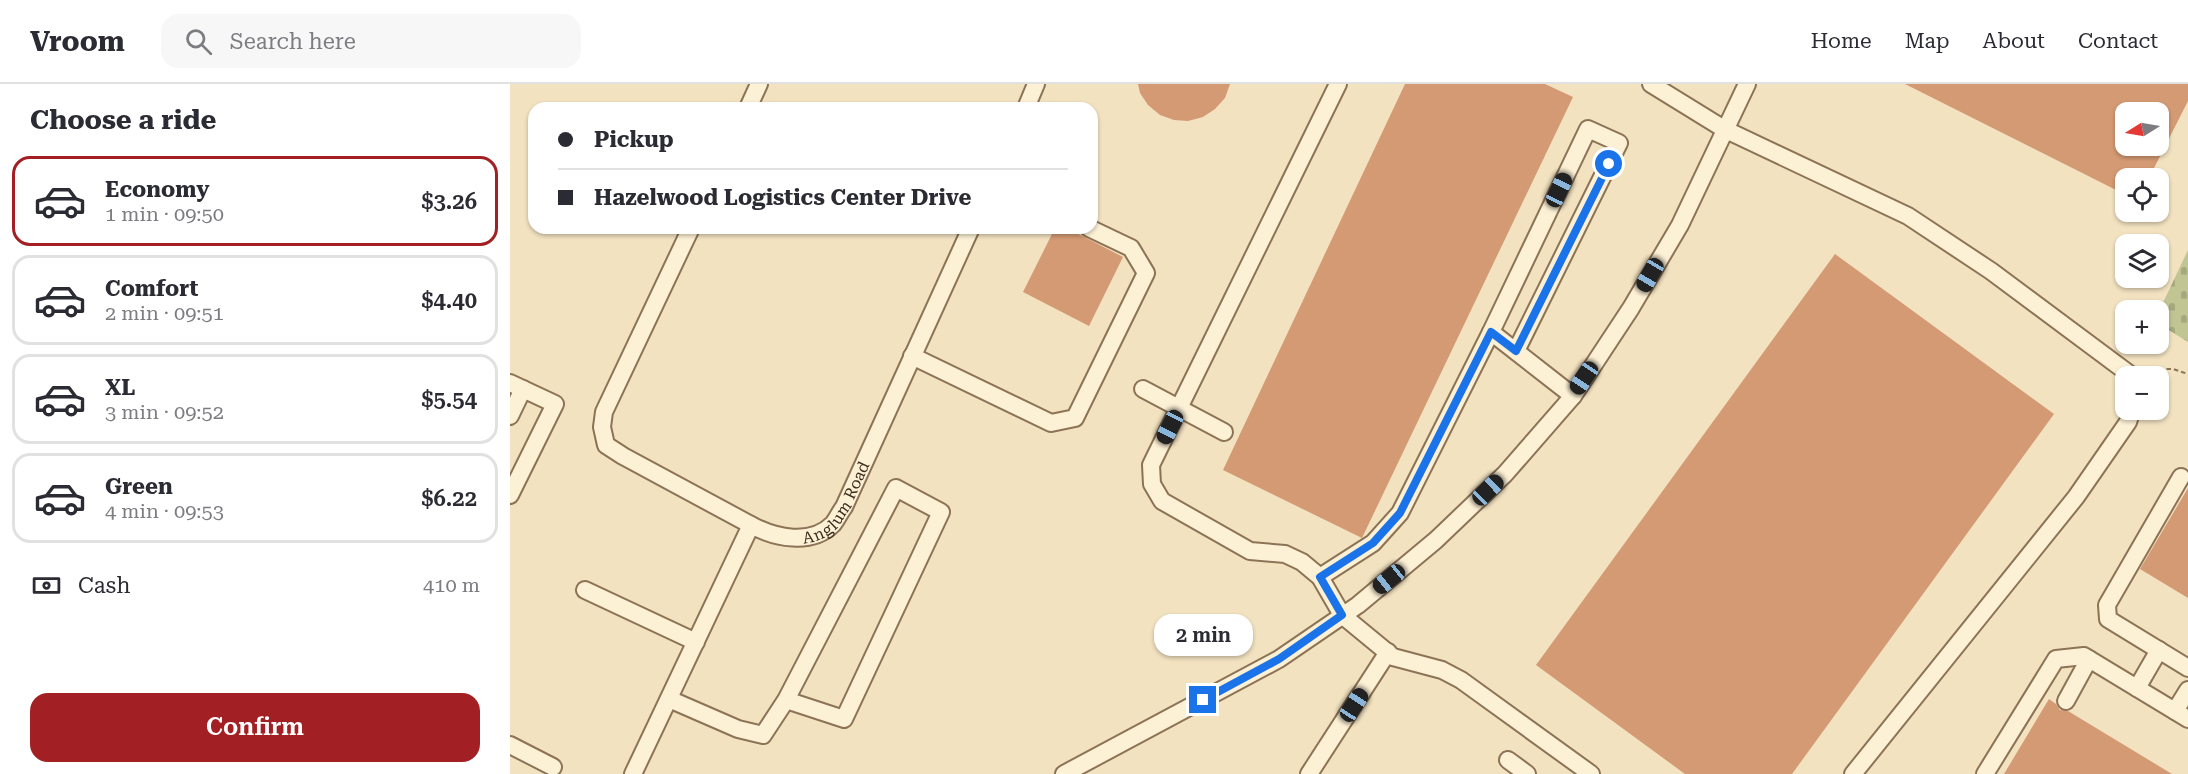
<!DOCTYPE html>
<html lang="en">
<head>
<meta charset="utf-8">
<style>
	body { margin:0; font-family:"Roboto Serif",serif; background:#f7f7f7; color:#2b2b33; height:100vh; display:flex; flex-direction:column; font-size:22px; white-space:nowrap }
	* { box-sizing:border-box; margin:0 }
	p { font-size:20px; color:#7c7c81 }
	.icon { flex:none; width:33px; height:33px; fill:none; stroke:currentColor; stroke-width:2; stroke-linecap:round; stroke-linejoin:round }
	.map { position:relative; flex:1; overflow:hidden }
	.panel { display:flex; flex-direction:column; background:#fff; width:510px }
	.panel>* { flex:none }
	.guide { position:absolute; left:18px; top:18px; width:570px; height:132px; border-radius:18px; box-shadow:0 2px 4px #0004; display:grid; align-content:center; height:132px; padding:0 30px; background:#fff }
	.needle { width:39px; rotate:259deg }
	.tools { position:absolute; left:1605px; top:18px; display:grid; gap:12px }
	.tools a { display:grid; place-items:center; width:54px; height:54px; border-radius:12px; background:#fff; box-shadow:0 2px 4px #0004; font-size:30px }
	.end { position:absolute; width:27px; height:27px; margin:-14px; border:8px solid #1a73e8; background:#fff; box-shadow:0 0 0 3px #fff }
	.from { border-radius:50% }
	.bubble { position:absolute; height:42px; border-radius:18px; background:#fff; box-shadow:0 2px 4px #0004; font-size:20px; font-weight:600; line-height:42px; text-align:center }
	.car { position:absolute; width:18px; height:36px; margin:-18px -9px; border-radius:8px; box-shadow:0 0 4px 2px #0007; background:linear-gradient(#222 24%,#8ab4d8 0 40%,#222 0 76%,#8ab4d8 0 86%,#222 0) }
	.guide b { display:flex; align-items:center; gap:21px; height:57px; font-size:22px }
	.guide b+b { border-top:2px solid #e1e1e2 }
	.guide i { width:15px; height:15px; background:#2b2b33 }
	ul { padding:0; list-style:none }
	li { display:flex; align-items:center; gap:18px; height:90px; margin:0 12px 9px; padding:0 18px; border:3px solid #e1e1e2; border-radius:18px }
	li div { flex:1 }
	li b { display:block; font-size:22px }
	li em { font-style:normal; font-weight:600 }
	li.selected { border-color:#a22023 }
	li>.icon { width:54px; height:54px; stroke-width:1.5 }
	h2 { padding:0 30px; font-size:27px; line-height:72px }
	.pay { display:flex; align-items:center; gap:15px; height:66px; padding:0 30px; font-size:22px }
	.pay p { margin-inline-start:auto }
	.action { display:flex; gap:12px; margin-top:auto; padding:12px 30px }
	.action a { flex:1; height:69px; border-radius:18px; background:#a22023; color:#fff; font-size:24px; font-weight:600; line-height:69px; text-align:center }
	header { display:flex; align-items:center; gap:36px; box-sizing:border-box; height:84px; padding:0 30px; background:#fff; border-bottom:2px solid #e1e1e2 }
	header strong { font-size:28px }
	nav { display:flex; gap:33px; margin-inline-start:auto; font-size:21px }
	.search { width:420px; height:54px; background:#f7f7f7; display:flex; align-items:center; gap:15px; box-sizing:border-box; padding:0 21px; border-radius:18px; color:#7c7c81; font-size:22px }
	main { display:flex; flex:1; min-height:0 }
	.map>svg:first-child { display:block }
	.cemetery { fill:url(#cemetery-stones) }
	.building { fill:#d49a73; fill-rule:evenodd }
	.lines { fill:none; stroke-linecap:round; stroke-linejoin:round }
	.minor-casing { stroke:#8d7356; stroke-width:20 }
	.path { stroke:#8d7356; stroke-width:2; stroke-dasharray:4.5 3; stroke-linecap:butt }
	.minor { stroke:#fcf0d5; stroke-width:16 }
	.route { stroke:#1a73e8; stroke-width:8 }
	.labels { text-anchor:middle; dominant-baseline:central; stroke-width:5; stroke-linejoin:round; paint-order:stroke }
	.street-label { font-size:16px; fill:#3b2b1c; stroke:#f9edd1 }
</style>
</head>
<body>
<header>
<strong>Vroom</strong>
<div class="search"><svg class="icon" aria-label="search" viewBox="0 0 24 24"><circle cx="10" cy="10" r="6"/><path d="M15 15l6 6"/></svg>Search here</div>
<nav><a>Home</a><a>Map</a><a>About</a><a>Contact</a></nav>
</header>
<main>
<section class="panel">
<h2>Choose a ride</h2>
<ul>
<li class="selected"><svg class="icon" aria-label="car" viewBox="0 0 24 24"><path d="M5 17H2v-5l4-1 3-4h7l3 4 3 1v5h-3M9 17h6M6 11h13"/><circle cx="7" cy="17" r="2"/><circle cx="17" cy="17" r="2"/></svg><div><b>Economy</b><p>1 min · 09:50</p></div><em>$3.26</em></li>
<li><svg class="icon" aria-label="car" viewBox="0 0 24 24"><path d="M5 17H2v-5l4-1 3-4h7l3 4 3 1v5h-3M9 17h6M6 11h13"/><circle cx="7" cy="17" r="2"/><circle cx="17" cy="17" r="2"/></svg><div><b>Comfort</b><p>2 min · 09:51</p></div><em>$4.40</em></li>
<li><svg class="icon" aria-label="car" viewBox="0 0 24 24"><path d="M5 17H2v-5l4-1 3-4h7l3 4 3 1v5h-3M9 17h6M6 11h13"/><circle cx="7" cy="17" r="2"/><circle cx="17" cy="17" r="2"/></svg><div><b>XL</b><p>3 min · 09:52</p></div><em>$5.54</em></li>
<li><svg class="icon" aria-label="car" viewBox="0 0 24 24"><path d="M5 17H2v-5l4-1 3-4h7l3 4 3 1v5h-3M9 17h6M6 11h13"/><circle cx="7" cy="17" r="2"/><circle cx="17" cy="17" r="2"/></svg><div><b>Green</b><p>4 min · 09:53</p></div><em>$6.22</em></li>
</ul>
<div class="pay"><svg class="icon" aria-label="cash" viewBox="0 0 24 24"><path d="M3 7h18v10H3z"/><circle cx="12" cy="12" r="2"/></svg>Cash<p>410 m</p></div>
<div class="action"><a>Confirm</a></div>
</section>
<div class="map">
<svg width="1678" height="690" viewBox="0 0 1678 690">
	<defs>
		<pattern id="cemetery-stones" width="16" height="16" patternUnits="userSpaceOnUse" patternTransform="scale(1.5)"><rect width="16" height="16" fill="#c0c593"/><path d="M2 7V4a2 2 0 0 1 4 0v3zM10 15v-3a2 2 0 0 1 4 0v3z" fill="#a6a97e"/></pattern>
	</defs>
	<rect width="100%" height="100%" fill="#f2e2c0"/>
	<!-- cemetery -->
	<path class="cemetery" d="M1678,166V258L1649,240V227Z"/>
	<!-- building -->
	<path class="building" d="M628,0H720L715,14L705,25L693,33L678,37L664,36L650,31L638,21L630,9Z
		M895,0H1035L1063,13L852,454L713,386Z
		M1395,0H1678V17L1639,94H1616V111ZM1616,28H1648V62H1616Z
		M545,144H557L613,173L579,242L513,208Z
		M1325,170L1544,330L1282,690H1175L1026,581Z
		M1678,404V514L1630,485Z
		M1539,615L1546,620L1550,626L1558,627L1662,690H1494Z"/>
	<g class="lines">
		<!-- minor casing -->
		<g class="minor-casing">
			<g id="minor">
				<path d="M828,0L641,381L642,400L652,417L740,467L775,470L792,478L810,493L832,531L883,573L932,586L951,596L1081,690"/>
				<path d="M1141,0L1214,45L1398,132L1481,187L1622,292"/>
				<path d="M238,24L249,0"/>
				<path d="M516,24L526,0"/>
				<path d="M181,144L94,328L92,343L96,361L113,372L241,441"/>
				<path d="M981,248L1078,45L1109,59L1006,267"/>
				<path d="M402,272L541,339L565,334L636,189L621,164L579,144"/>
				<path d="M0,299L45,320L0,411"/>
				<path d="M633,305L714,348"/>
				<path d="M0,332L13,305"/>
				<path d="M1671,393L1597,521L1598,535L1678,584"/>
				<path d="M810,493L863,459L890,429L981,248L1063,312"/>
				<path d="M75,506L186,558"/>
				<path d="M1627,604L1649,566"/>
				<path d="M159,615L228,645L253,651L276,616L386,404L431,428L334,635L276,616"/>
				<path d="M1556,617L1579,575"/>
				<path d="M1665,627L1678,606"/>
				<path d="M0,661L43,683"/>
				<path d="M998,676L1017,690"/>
				<path id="s1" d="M123,690L241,441C265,454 301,462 323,440C327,435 330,428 334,423L461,144"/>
				<path d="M554,690L769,575L848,521L926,456L995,390L1063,312L1121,224L1170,141L1237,0"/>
				<path d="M799,690L878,568"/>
				<path d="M1343,690L1566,413L1618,338L1622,326"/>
				<path d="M1475,690L1546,575L1574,572L1678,635"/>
			</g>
		</g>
		<!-- path -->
		<path class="path" d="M1634,285H1663L1678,290"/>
		<!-- minor -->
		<use href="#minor" class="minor"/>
	</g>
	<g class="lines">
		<!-- route -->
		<path class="route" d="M693,616L769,575L832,531L810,493L863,459L890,429L981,248L1006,267L1099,80"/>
	</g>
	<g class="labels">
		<!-- street labels -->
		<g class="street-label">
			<text stroke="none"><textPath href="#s1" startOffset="381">Anglum Road</textPath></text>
		</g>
	</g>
</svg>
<div class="tools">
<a><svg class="needle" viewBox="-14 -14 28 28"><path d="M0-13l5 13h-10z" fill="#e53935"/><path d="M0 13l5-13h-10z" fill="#7c7c81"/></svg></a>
<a><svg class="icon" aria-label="locate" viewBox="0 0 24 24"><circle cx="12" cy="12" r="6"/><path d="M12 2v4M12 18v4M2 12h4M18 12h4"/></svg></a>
<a><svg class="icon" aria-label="layers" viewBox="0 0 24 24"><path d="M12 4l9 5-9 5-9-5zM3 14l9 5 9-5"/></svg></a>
<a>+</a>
<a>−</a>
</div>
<i class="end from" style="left:1099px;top:80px"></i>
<i class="end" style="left:693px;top:616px"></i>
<div class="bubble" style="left:644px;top:530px;width:99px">2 min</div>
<i class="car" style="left:1049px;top:106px;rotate:25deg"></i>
<i class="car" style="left:1140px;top:191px;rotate:210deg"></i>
<i class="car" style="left:1074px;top:294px;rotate:214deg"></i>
<i class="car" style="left:660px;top:343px;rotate:207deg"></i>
<i class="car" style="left:978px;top:406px;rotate:46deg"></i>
<i class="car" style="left:879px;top:495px;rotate:231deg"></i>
<i class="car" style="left:844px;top:621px;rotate:33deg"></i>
<div class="guide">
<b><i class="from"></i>Pickup</b>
<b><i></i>Hazelwood Logistics Center Drive</b>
</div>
</div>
</main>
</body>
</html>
